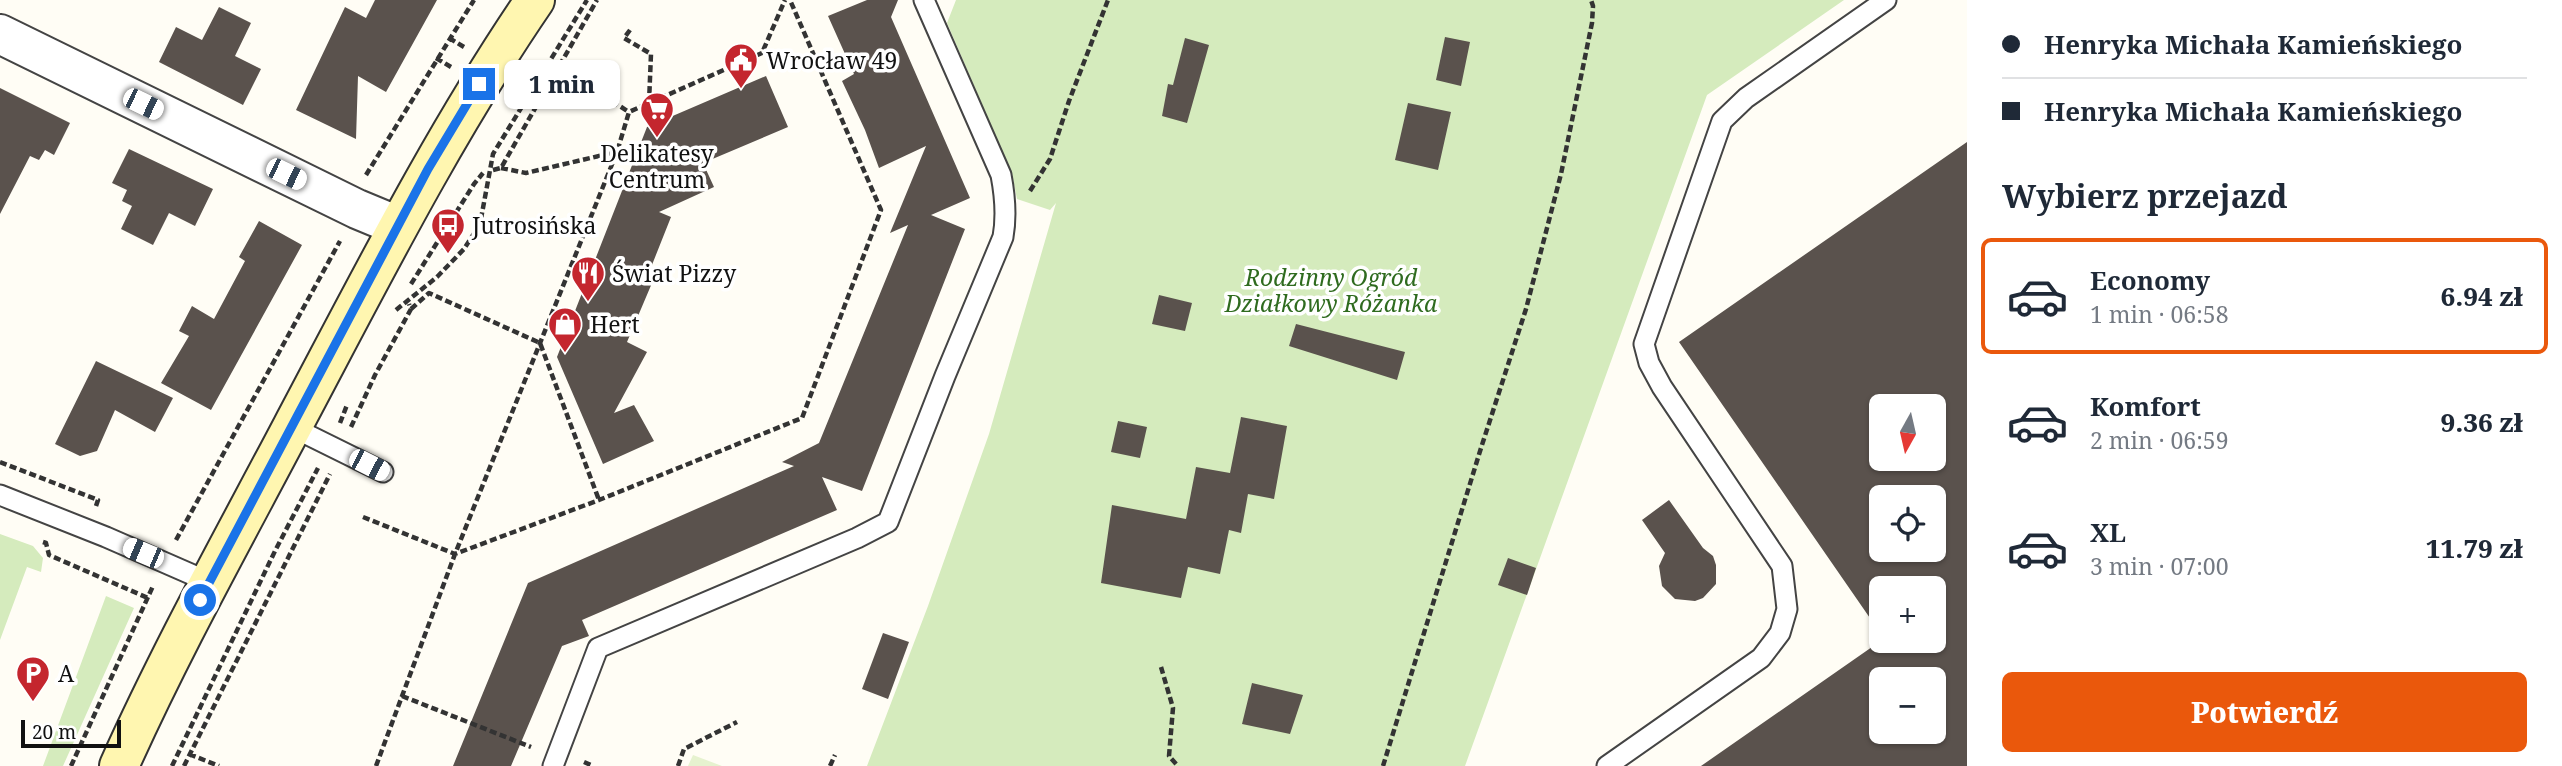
<!DOCTYPE html>
<html lang="pl">
<head>
<meta charset="utf-8">
<style>
	body { margin:0; font-family:"Noto Serif",serif; background:#f2f2f3; color:#1f2937; height:100vh; display:flex; flex-direction:column; font-size:26px; white-space:nowrap }
	* { box-sizing:border-box; margin:0 }
	p { font-size:23px; color:#747a83 }
	.icon { flex:none; width:38px; height:38px; fill:none; stroke:currentColor; stroke-width:2; stroke-linecap:round; stroke-linejoin:round }
	.map { position:relative; flex:1; overflow:hidden }
	.details { display:flex; flex-direction:column; background:#fff; width:595px }
	.details>* { flex:none }
	.hud { display:grid; align-content:center; height:154px; padding:0 35px; background:#fff }
	.needle { width:46px; rotate:188deg }
	.buttons { position:absolute; left:1869px; top:394px; display:grid; gap:14px }
	.buttons a { display:grid; place-items:center; width:77px; height:77px; border-radius:10px; background:#fff; box-shadow:0 2px 5px #0004; font-size:35px }
	.scale { position:absolute; left:21px; bottom:18px; width:100px; box-sizing:border-box; padding-left:7px; border:4px solid #111; border-top:0; font-size:19px; line-height:24px; white-space:nowrap; color:#111; -webkit-text-stroke:5px #fff; paint-order:stroke }
	.end { position:absolute; width:32px; height:32px; margin:-16px; border:9px solid #1a73e8; background:#fff; box-shadow:0 0 0 4px #fff }
	.from { border-radius:50% }
	.bubble { position:absolute; height:49px; border-radius:10px; background:#fff; box-shadow:0 2px 5px #0004; font-size:23px; font-weight:800; line-height:49px; text-align:center }
	.car { position:absolute; width:21px; height:42px; margin:-21px -10px; border-radius:9px; box-shadow:0 0 5px 2px #0007; background:linear-gradient(#fff 24%,#345 0 40%,#fff 0 76%,#345 0 86%,#fff 0) }
	.hud b { display:flex; align-items:center; gap:24px; height:66px; font-size:26px }
	.hud b+b { border-top:2px solid #e0e1e3 }
	.hud i { width:18px; height:18px; background:#1f2937 }
	ul { padding:0; list-style:none }
	li { display:flex; align-items:center; gap:21px; height:116px; margin:0 14px 10px; padding:0 21px; border:4px solid transparent; border-radius:10px }
	li div { flex:1 }
	li b { display:block; font-size:26px }
	li em { font-style:normal; font-weight:800 }
	li.active { border-color:#ea580c }
	li>.icon { width:63px; height:63px; stroke-width:1.5 }
	h2 { padding:0 35px; font-size:32px; line-height:84px }
	.action { display:flex; gap:14px; margin-top:auto; padding:14px 35px }
	.action a { flex:1; height:80px; border-radius:10px; background:#ea580c; color:#fff; font-size:28px; font-weight:800; line-height:80px; text-align:center }
	main { display:flex; flex:1; min-height:0 }
	.map>svg:first-child { display:block }
	.green { fill:#d5ebbd }
	.pitch { fill:#e6f2cf }
	.building { fill:#5a524d; fill-rule:evenodd }
	.lines { fill:none; stroke-linecap:round; stroke-linejoin:round }
	.lane-casing { stroke:#444; stroke-width:23 }
	.street-casing { stroke:#444; stroke-width:42 }
	.secondary-casing { stroke:#333; stroke-width:42 }
	.path { stroke:#333; stroke-width:4.5; stroke-dasharray:7 3.5; stroke-linecap:butt }
	.lane { stroke:#fff; stroke-width:19 }
	.street { stroke:#fff; stroke-width:38 }
	.secondary { stroke:#fff6b0; stroke-width:38 }
	.route { stroke:#1a73e8; stroke-width:9 }
	.labels { text-anchor:middle; dominant-baseline:central; stroke-width:7; stroke-linejoin:round; paint-order:stroke }
	.poi-label { font-size:23px; fill:#111; stroke:#fff; text-anchor:start }
	.park-label { font-size:23px; font-style:italic; fill:#2f6b1f; stroke:#fff }
</style>
</head>
<body>
<main>
<div class="map">
<svg width="1967" height="766" viewBox="0 0 1967 766">
	<rect width="100%" height="100%" fill="#fffdf5"/>
	<!-- green -->
	<path class="green" d="M956,0H1844L1707,95L1465,766H867L928,606L989,434L1056,203L1050,210L1017,199L1012,174L947,23Z
		M0,534L33,546L43,558L41,572L27,567L0,640Z
		M106,596L134,608L63,766H43Z"/>
	<!-- pitch -->
	<path class="pitch" d="M693,755L722,766H688Z"/>
	<!-- building -->
	<path class="building" d="M375,0H437L386,92L358,76L356,139L296,110L345,7L366,18Z
		M867,0H898L891,17L970,198L931,215L965,229L862,491L822,477L837,510L582,620L589,636L562,646L511,766H453L528,583L794,466L782,462L819,443L908,225L890,233L926,146L879,168L865,130L842,81L854,74L828,16Z
		M219,7L251,23L235,56L261,69L243,105L159,62L176,27L202,40Z
		M1445,37L1470,42L1461,86L1436,80Z
		M1185,38L1209,45L1187,123L1162,116L1168,84L1173,85Z
		M766,76L788,127L703,163L714,187L659,212L671,217L646,280L652,283L627,342L647,352L614,413L634,405L654,441L603,464L557,357L647,127Z
		M0,88L70,123L54,155L45,150L39,160L30,156L0,214Z
		M1408,103L1451,112L1438,170L1395,160Z
		M1967,142V766H1701L1882,640H1934V588H1881V634L1679,342ZM1881,406H1934V458H1881ZM1881,497H1934V550H1881ZM1881,679H1934V732H1881Z
		M129,149L213,189L195,226L169,213L153,245L121,229L132,206L122,201L127,190L112,183Z
		M259,221L302,245L211,410L161,383L189,336L179,331L192,306L214,319L245,261L239,257Z
		M1159,295L1192,303L1185,331L1152,324Z
		M1296,324L1405,352L1397,380L1289,346Z
		M96,361L173,398L155,432L115,410L97,451L80,456L55,444Z
		M1241,417L1287,426L1274,499L1248,494L1241,533L1229,530L1220,574L1188,567L1181,598L1101,583L1112,505L1186,519L1196,467L1230,473Z
		M1118,421L1147,427L1140,458L1111,452Z
		M1669,500L1703,548L1713,556L1716,565V584L1703,598L1695,601L1675,599L1662,586L1659,566L1665,553L1642,520Z
		M1508,558L1536,568L1527,595L1498,585Z
		M883,633L909,642L888,699L862,689Z
		M1252,683L1303,695L1290,734L1242,724Z"/>
	<g class="lines">
		<!-- lane casing -->
		<g class="lane-casing">
			<path id="lane" d="M292,427L383,472
				M0,495L106,537L209,582
				M553,766L598,648L857,538L888,522L945,376L1003,237C1007,215 1005,196 1001,175L924,0
				M1607,766L1761,658L1780,633L1787,609L1782,566L1662,387L1649,363L1644,344L1722,121L1746,98L1886,0"/>
		</g>
		<!-- street casing -->
		<g class="street-casing">
			<path id="street" d="M0,34L357,209L398,226"/>
		</g>
		<!-- secondary casing -->
		<g class="secondary-casing">
			<path id="secondary" d="M119,766C171,650 233,539 292,427C369,282 442,136 535,0"/>
		</g>
		<!-- path -->
		<path class="path" d="M630,30L624,38L651,54L649,103
			M449,38L464,47
			M436,58L451,67
			M559,67L629,112
			M538,91L544,95
			M501,168L526,173L616,152
			M493,170L501,168L597,0
			M366,175L474,0
			M1030,191L1050,159L1069,101L1108,0
			M411,284L474,184L483,173
			M411,309L429,293L540,343L599,500
			M396,310L437,277L464,249L480,224L493,154L587,0
			M340,423L347,405
			M351,427L375,375L411,309L409,304
			M0,462L98,500L96,506
			M363,517L455,554L599,500L802,418L881,210L790,0
			M176,540L340,241
			M43,542L46,543L49,555L148,598
			M1161,667L1173,708L1169,756L1178,766
			M402,696L531,747
			M189,754L219,766
			M584,762L593,766
			M71,766L153,586
			M172,766L275,551L318,468
			M184,766L330,474
			M376,766L455,554L617,152L629,112L762,53L785,0
			M678,766L684,749L737,722
			M830,766L835,755
			M1383,766L1481,448L1526,309L1561,174L1592,23L1593,6L1591,0"/>
		<!-- lane -->
		<use href="#lane" class="lane"/>
		<!-- street -->
		<use href="#street" class="street"/>
		<!-- secondary -->
		<use href="#secondary" class="secondary"/>
	</g>
	<g class="lines">
		<!-- route -->
		<path class="route" d="M200,600L428,169L479,84"/>
	</g>
	<!-- icons -->
	<defs>
		<g id="civic-pin" transform="scale(1.75)"><path d="M0 17L-7.5 6A9.5 9.5 0 1 1 7.5 6Z" fill="#c4262e" stroke="#fff"/><path d="M-.6-6.5H3V-4.5H.6V-3L4-1V1h2V6H-6V1h2V-1L-.6-3ZM-1.2 2.5V6h2.4V2.5Z" fill="#fff"/></g>
		<g id="supermarket-pin" transform="scale(1.75)"><path d="M0 17L-7.5 6A9.5 9.5 0 1 1 7.5 6Z" fill="#c4262e" stroke="#fff"/><path d="M-6-5.5h2.5l.6 2H6L4.5 2H-2.5L-4.4-4H-6ZM-1.5 3.2a1.3 1.3 0 1 0 .1 0ZM3 3.2a1.3 1.3 0 1 0 .1 0Z" fill="#fff"/></g>
		<g id="bus-pin" transform="scale(1.75)"><path d="M0 17L-7.5 6A9.5 9.5 0 1 1 7.5 6Z" fill="#c4262e" stroke="#fff"/><path d="M-5-6H5V4H4V6H2V4H-2V6H-4V4H-5ZM-3.5-4V0h7V-4ZM-3.5 1.2v1.5H-2V1.2ZM2 1.2v1.5H3.5V1.2Z" fill="#fff"/></g>
		<g id="restaurant-pin" transform="scale(1.75)"><path d="M0 17L-7.5 6A9.5 9.5 0 1 1 7.5 6Z" fill="#c4262e" stroke="#fff"/><path d="M-5-6h1v4h1v-4h1v4h1v-4h1v5L-1.5 .5V6h-2V.5L-5-1ZM5-6V6H3V1.5H1.5Q1.5-4 5-6Z" fill="#fff"/></g>
		<g id="shop-pin" transform="scale(1.75)"><path d="M0 17L-7.5 6A9.5 9.5 0 1 1 7.5 6Z" fill="#c4262e" stroke="#fff"/><path d="M-5-2.5h2.3a2.7 3.5 0 0 1 5.4 0H5L5.5 6h-11ZM-1.5-2.5h3a1.5 2.3 0 0 0-3 0Z" fill="#fff"/></g>
		<g id="parking-pin" transform="scale(1.75)"><path d="M0 17L-7.5 6A9.5 9.5 0 1 1 7.5 6Z" fill="#c4262e" stroke="#fff"/><path d="M-3.5-5.5H1a3.5 3.5 0 0 1 0 7H-1V5.5H-3.5ZM-1-3.4V-.6H.8a1.4 1.4 0 0 0 0-2.8Z" fill="#fff"/></g>
	</defs>
	<g fill-rule="evenodd">
		<use href="#civic-pin" x="741" y="60"/>
		<use href="#supermarket-pin" x="657" y="109"/>
		<use href="#bus-pin" x="448" y="225"/>
		<use href="#restaurant-pin" x="588" y="273"/>
		<use href="#shop-pin" x="565" y="324"/>
		<use href="#parking-pin" x="33" y="673"/>
	</g>
	<g class="labels">
		<!-- poi labels -->
		<g class="poi-label">
			<text x="766" y="60">Wrocław 49</text>
			<text x="657" y="153" text-anchor="middle">Delikatesy<tspan x="657" dy="26">Centrum</tspan></text>
			<text x="472" y="225">Jutrosińska</text>
			<text x="612" y="273">Świat Pizzy</text>
			<text x="590" y="324">Hert</text>
			<text x="58" y="673">A</text>
		</g>
		<!-- park labels -->
		<g class="park-label">
			<text x="1331" y="277">Rodzinny Ogród<tspan x="1331" dy="26">Działkowy Różanka</tspan></text>
		</g>
	</g>
</svg>
<div class="buttons">
<a><svg class="needle" viewBox="-14 -14 28 28"><path d="M0-13l5 13h-10z" fill="#e53935"/><path d="M0 13l5-13h-10z" fill="#747a83"/></svg></a>
<a><svg class="icon" aria-label="locate" viewBox="0 0 24 24"><circle cx="12" cy="12" r="6"/><path d="M12 2v4M12 18v4M2 12h4M18 12h4"/></svg></a>
<a>+</a>
<a>−</a>
</div>
<div class="scale">20 m</div>
<i class="end from" style="left:200px;top:600px"></i>
<i class="end" style="left:479px;top:84px"></i>
<div class="bubble" style="left:504px;top:60px;width:116px">1 min</div>
<i class="car" style="left:143px;top:104px;rotate:116deg"></i>
<i class="car" style="left:286px;top:174px;rotate:116deg"></i>
<i class="car" style="left:369px;top:465px;rotate:117deg"></i>
<i class="car" style="left:143px;top:553px;rotate:293deg"></i>
</div>
<section class="details">
<div class="hud">
<b><i class="from"></i>Henryka Michała Kamieńskiego</b>
<b><i></i>Henryka Michała Kamieńskiego</b>
</div>
<h2>Wybierz przejazd</h2>
<ul>
<li class="active"><svg class="icon" aria-label="car" viewBox="0 0 24 24"><path d="M5 17H2v-5l4-1 3-4h7l3 4 3 1v5h-3M9 17h6M6 11h13"/><circle cx="7" cy="17" r="2"/><circle cx="17" cy="17" r="2"/></svg><div><b>Economy</b><p>1 min · 06:58</p></div><em>6.94 zł</em></li>
<li><svg class="icon" aria-label="car" viewBox="0 0 24 24"><path d="M5 17H2v-5l4-1 3-4h7l3 4 3 1v5h-3M9 17h6M6 11h13"/><circle cx="7" cy="17" r="2"/><circle cx="17" cy="17" r="2"/></svg><div><b>Komfort</b><p>2 min · 06:59</p></div><em>9.36 zł</em></li>
<li><svg class="icon" aria-label="car" viewBox="0 0 24 24"><path d="M5 17H2v-5l4-1 3-4h7l3 4 3 1v5h-3M9 17h6M6 11h13"/><circle cx="7" cy="17" r="2"/><circle cx="17" cy="17" r="2"/></svg><div><b>XL</b><p>3 min · 07:00</p></div><em>11.79 zł</em></li>
</ul>
<div class="action"><a>Potwierdź</a></div>
</section>
</main>
</body>
</html>
